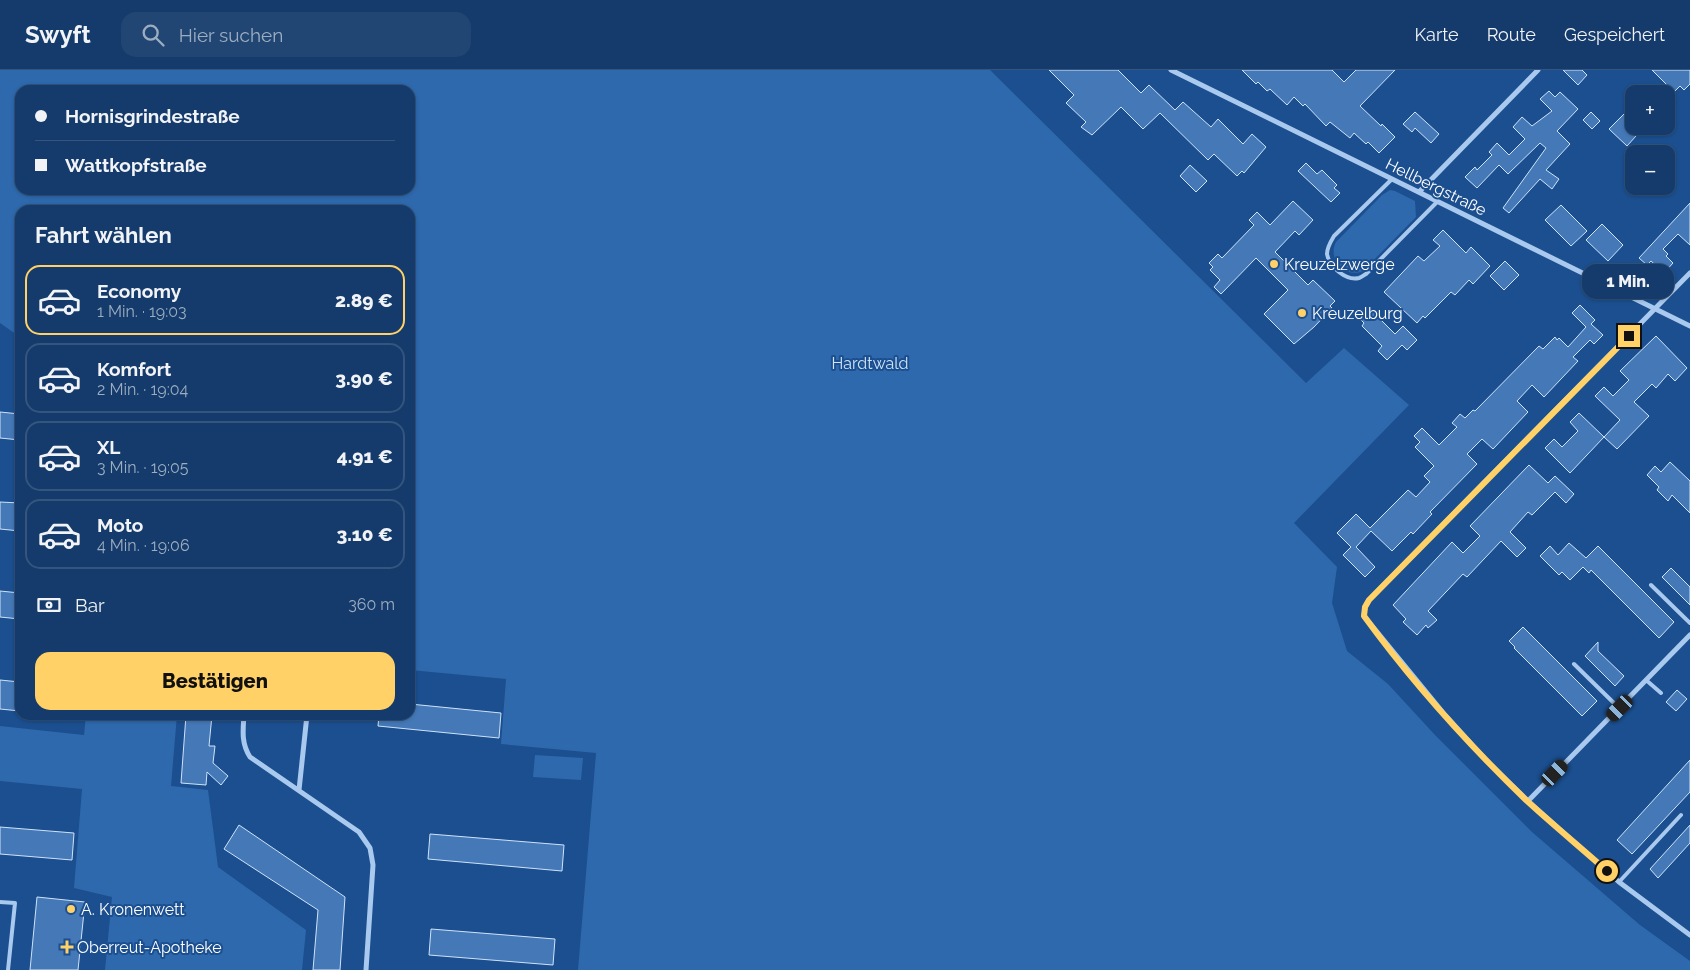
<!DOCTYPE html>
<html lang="de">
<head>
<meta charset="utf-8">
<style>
	body { margin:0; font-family:Raleway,sans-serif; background:#214673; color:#f1f3f6; height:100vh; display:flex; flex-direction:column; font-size:19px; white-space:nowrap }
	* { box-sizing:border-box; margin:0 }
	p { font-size:16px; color:#9dadc1 }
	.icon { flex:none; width:28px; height:28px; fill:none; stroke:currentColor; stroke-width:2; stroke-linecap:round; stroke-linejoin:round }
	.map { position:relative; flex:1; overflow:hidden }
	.sheet { position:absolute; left:15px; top:135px; width:400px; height:515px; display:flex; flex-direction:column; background:#143b6b; border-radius:15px; box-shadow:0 1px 4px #0004,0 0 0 1px #33557e }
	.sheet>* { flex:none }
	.top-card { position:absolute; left:15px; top:15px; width:400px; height:110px; border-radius:15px; box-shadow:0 1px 4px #0004,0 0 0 1px #33557e; display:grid; align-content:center; height:110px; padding:0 20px; background:#143b6b }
	.controls { position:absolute; left:1625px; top:15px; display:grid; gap:10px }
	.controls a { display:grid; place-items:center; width:50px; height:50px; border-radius:10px; background:#143b6b; box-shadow:0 1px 4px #0004,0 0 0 1px #33557e; font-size:25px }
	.end { position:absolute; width:22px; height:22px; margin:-11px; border:6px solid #ffd166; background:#111; box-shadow:0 0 0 2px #111 }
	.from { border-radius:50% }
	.bubble { position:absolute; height:35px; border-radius:15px; background:#143b6b; box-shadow:0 1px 4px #0004,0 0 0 1px #33557e; font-size:16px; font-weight:800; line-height:35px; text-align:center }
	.car { position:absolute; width:15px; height:30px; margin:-15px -8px; border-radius:6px; box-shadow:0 0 4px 1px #0007; background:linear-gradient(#222 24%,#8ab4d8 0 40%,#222 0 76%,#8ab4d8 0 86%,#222 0) }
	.top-card b { display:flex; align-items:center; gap:18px; height:48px; font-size:19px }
	.top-card b+b { border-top:1px solid #33557e }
	.top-card i { width:12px; height:12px; background:#f1f3f6 }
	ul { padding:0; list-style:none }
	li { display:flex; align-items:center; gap:15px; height:70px; margin:0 10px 8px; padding:0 10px; border:2px solid #33557e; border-radius:15px }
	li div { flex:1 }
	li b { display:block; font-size:19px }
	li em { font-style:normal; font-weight:800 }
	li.current { border-color:#ffd166 }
	li>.icon { width:45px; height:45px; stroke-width:1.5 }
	h2 { padding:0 20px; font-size:22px; line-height:60px }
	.pay { display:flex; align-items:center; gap:12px; height:55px; padding:0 20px; font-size:19px }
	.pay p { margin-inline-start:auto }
	.button { display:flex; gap:10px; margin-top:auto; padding:10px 20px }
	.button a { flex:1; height:58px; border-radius:15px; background:#ffd166; color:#111; font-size:20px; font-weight:800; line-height:58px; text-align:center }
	header { display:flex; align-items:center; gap:30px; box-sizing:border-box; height:70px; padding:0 25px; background:#143b6b; border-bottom:1px solid #33557e }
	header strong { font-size:24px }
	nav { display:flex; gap:28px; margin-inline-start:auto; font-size:18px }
	.search { width:350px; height:45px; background:#214673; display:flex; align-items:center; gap:12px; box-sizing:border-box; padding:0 18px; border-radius:15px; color:#9dadc1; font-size:19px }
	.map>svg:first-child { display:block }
	.green { fill:#2e69ad; fill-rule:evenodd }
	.building { fill:#4478b7; stroke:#cfe3fa }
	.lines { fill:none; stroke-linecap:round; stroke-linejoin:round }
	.service { stroke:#a9c9ee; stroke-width:4 }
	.minor { stroke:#a9c9ee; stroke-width:5 }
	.route { stroke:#ffd166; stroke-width:6 }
	.poi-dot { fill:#ffd166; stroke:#1b4f8f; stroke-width:2 }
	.labels { text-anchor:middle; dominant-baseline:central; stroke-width:4; stroke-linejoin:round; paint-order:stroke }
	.street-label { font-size:16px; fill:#fff; stroke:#1b4f8f }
	.poi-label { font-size:16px; fill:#fff; stroke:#1b4f8f; text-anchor:start }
	.park-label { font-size:16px; fill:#cfe3fa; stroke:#1b4f8f }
</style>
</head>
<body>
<header>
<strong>Swyft</strong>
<div class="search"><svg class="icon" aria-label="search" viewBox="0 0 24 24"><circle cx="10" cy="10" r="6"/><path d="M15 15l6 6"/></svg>Hier suchen</div>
<nav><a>Karte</a><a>Route</a><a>Gespeichert</a></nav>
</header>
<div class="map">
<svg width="1690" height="900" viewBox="0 0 1690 900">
	<rect width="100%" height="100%" fill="#1b4f8f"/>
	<!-- green -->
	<path class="green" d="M0,0H990L1306,313L1344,278L1409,335L1294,453L1337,497L1332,533L1347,581L1388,614L1435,665L1532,762L1640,855L1690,891V900H578L596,683L501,674L506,609L410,600V140H20V267L0,253ZM20,20H410V120H20Z
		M1390,120L1395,121L1415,131L1416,147L1363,201C1345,209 1327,189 1336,172L1382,125Z
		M86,645H177L171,716L208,720L218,797L306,860L302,900H105L112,827L74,818L82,719L0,711V656L84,665Z
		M535,685L583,688L581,710L533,707Z"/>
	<!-- building -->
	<path class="building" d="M1049,0H1118L1141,23L1149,15L1175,40L1183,32L1211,57L1218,49L1243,74L1252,64L1266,77L1244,103L1242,101L1237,106L1214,84L1208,90L1160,43L1143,59L1121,37L1092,65L1081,57L1086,52L1066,33L1074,25Z
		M1242,0H1332L1344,12L1356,0H1395L1360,36L1381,56L1382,54L1395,67L1379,83L1368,72L1366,74L1354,63L1350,68L1330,52L1326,56L1305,34L1303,36L1294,27L1287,35L1270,19L1267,21L1258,12L1256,14Z
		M1563,0H1582L1587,5L1578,15Z
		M1652,0H1690V14L1684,20L1680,16L1674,22Z
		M1549,21L1555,27L1560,22L1578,39L1557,61L1570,74L1546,100L1559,109L1552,119L1540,109L1509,143L1503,138L1546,78L1540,73L1508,104L1499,95L1477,118L1465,107L1475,97L1477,100L1492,85L1489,82L1497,73L1509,85L1525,69L1513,57L1522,47L1532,56L1552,41L1540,29Z
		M1415,42L1439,64L1431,73L1415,58L1412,62L1403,54Z
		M1591,42L1600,51L1592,59L1583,50Z
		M1626,42L1634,50V56H1645L1627,76L1609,59Z
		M1306,93L1317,104L1322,100L1337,115L1334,118L1340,123L1331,132L1298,101Z
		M1190,95L1207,111L1196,122L1180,106Z
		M1293,131L1313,150L1299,165L1295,161L1275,182L1308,215L1313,210L1335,231L1330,236L1332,238L1314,257L1294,274L1264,244L1288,220L1256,188L1221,224L1214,217L1220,210L1210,200L1213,197L1209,193L1218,184L1222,188L1254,155L1249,150L1257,142L1270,155Z
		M1690,133V175L1678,164L1663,179L1668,184L1666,186L1673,193L1664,203L1651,191L1647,195L1639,188Z
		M1561,135L1587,161L1571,176L1545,150Z
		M1602,154L1623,175L1608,191L1586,170Z
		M1443,160L1466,183L1471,177L1490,196L1473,214L1469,210L1455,225L1451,222L1425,248L1423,246L1417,253L1384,222L1418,186L1424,191L1440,176L1433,170Z
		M1505,191L1519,205L1504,220L1490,206Z
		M1580,235L1595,250L1591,254L1603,265L1594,274L1590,270L1573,287L1578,291L1544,327L1532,315L1517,331L1528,342L1493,379L1482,369L1467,384L1477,394L1430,442L1432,444L1413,464L1411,462L1392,481L1371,461L1356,477L1375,497L1365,507L1343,485L1351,477L1337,463L1356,444L1370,458L1408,420L1416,427L1430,412L1424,406L1434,396L1415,377L1420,372L1414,366L1422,358L1439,375L1457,357L1452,353L1460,344L1465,348L1473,340L1475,341L1539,276L1543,279L1555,267L1557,270L1559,268L1568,277L1586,257L1572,243Z
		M1368,237L1395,264L1403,256L1417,270L1407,280L1402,275L1387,290L1378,281L1382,276L1362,256L1364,253L1358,247Z
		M1656,266L1687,298L1675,311L1668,304L1656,318L1652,314L1634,332L1649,346L1617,379L1604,367L1620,350L1595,326L1604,317L1613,326L1629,310L1620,301Z
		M0,342L20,344V370L0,368Z
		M1579,343L1604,367L1570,403L1545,378L1554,369L1562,377L1578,361L1570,352Z
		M1670,392L1690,411V443L1672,425L1668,431L1657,420L1659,417L1647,405L1655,396L1661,402Z
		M1529,395L1548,413L1555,406L1574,424L1566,433L1555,422L1532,445L1528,442L1510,462L1526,478L1517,487L1501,471L1467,507L1463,504L1428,541L1437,550L1428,558L1426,555L1417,565L1403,552L1406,549L1393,535L1452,472L1463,483L1480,466L1470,456Z
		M0,432L20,433V461L0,459Z
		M1569,473L1586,488L1598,476L1674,552L1659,568L1591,500L1589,503L1583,497L1570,510L1562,502L1559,505L1540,486L1550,476L1558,485Z
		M1671,498L1690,517V535L1662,507Z
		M0,521L20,523V549L0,547Z
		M1523,557L1597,631L1582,646L1514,578L1515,577L1509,571Z
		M1598,572V581L1624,606L1615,616L1585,586Z
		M0,610L20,612V641L0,639Z
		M1677,620L1687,629L1676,641L1666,632Z
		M410,634L501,643L499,668L378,656L379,645H410Z
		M186,645H212L209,676H215L213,693L228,706L221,715L207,702L206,715L181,713Z
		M1690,690V722L1632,784L1617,770Z
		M239,755L345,827L340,900H313L318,840L224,779Z
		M1690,755V773L1658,808L1650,799Z
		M0,757L74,763L72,790L0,784Z
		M430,764L564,775L562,801L428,789Z
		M37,827L85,832L78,900H30Z
		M431,859L555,869L553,895L429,885Z"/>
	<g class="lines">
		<!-- service -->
		<path class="service" d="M1391,110L1334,166C1331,171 1327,177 1327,184C1329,197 1346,211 1359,208C1362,207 1364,205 1366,204L1437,132
			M1651,515L1690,553
			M1574,594L1619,638
			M1646,610L1661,623
			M1619,812L1681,745
			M0,832L15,833L8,900"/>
		<!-- minor -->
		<path class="minor" d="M1171,0L1690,256
			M1419,122L1538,0
			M1690,203L1369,530L1365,537L1364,546L1445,645L1485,689L1528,731L1619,812L1690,865
			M244,645C243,660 241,673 250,687L359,762L370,778L373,795L366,900
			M299,720L307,645
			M1528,731L1690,565"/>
	</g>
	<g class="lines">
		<!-- route -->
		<path class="route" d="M1607,801C1580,777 1552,754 1526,730C1468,674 1412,612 1364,546L1365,537L1369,530L1629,266"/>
	</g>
	<!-- markers -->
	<g class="poi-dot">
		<circle cx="1274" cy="194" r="5"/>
		<circle cx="1302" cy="243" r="5"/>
		<circle cx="71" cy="839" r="5"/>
		<path d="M64.5 869.5h5v5h5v5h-5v5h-5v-5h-5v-5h5z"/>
	</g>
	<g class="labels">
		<!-- street labels -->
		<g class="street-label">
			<text transform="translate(1436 117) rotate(26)">Hellbergstraße</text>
		</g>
		<!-- poi labels -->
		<g class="poi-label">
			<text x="1284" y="194">Kreuzelzwerge</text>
			<text x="1312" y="243">Kreuzelburg</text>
			<text x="81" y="839">A. Kronenwett</text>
			<text x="77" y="877">Oberreut-Apotheke</text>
		</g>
		<!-- park labels -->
		<g class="park-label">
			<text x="870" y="293">Hardtwald</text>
		</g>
	</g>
</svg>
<div class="controls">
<a>+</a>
<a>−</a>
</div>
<i class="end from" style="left:1607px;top:801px"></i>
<i class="end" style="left:1629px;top:266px"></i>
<div class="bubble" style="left:1582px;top:194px;width:92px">1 Min.</div>
<i class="car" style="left:1620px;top:638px;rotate:225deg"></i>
<i class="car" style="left:1555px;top:703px;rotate:44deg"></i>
<div class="top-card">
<b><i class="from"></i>Hornisgrindestraße</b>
<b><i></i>Wattkopfstraße</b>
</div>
<section class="sheet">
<h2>Fahrt wählen</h2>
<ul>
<li class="current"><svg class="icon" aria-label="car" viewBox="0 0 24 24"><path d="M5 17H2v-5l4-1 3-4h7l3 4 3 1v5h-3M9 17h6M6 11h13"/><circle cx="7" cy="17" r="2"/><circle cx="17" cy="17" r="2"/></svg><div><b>Economy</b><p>1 Min. · 19:03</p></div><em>2.89 €</em></li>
<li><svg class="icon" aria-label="car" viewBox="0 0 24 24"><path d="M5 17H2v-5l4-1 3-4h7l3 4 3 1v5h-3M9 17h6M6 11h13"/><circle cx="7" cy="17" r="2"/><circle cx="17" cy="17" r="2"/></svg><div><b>Komfort</b><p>2 Min. · 19:04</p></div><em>3.90 €</em></li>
<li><svg class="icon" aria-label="car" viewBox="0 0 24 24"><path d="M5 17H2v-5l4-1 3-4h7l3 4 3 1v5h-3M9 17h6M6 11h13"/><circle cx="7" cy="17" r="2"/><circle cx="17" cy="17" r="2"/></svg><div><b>XL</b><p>3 Min. · 19:05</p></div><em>4.91 €</em></li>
<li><svg class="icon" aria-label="car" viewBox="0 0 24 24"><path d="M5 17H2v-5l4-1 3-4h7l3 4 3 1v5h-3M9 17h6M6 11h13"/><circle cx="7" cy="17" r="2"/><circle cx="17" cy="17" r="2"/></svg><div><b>Moto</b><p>4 Min. · 19:06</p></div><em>3.10 €</em></li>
</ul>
<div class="pay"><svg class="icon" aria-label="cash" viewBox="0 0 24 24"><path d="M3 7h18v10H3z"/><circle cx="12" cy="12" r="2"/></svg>Bar<p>360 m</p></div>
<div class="button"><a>Bestätigen</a></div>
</section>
</div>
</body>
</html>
